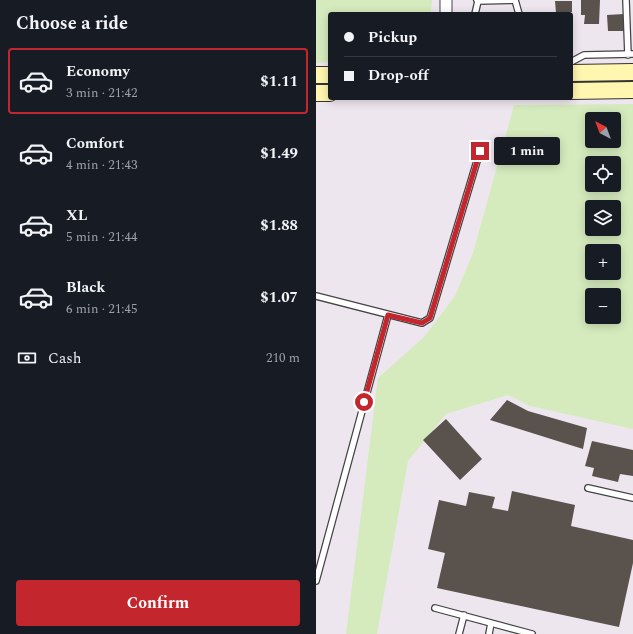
<!DOCTYPE html>
<html lang="en">
<head>
<meta charset="utf-8">
<style>
	body { margin:0; font-family:Spectral,serif; background:#20242c; color:#f1f3f6; height:100vh; display:flex; flex-direction:column; font-size:15px; white-space:nowrap }
	* { box-sizing:border-box; margin:0 }
	p { font-size:13px; color:#9ea1a6 }
	.icon { flex:none; width:22px; height:22px; fill:none; stroke:currentColor; stroke-width:2; stroke-linecap:round; stroke-linejoin:round }
	.map { position:relative; flex:1; overflow:hidden }
	.sheet { display:flex; flex-direction:column; background:#171b24; width:316px }
	.sheet>* { flex:none }
	.banner { position:absolute; left:12px; top:12px; width:245px; height:88px; border-radius:4px; box-shadow:0 2px 10px #0003; display:grid; align-content:center; height:88px; padding:0 16px; background:#171b24 }
	.needle { width:26px; rotate:319deg }
	.tools { position:absolute; left:269px; top:112px; display:grid; gap:8px }
	.tools a { display:grid; place-items:center; width:36px; height:36px; border-radius:4px; background:#171b24; box-shadow:0 2px 10px #0003; font-size:20px }
	.end { position:absolute; width:18px; height:18px; margin:-9px; border:5px solid #c4262e; background:#fff; box-shadow:0 0 0 2px #fff }
	.from { border-radius:50% }
	.bubble { position:absolute; height:28px; border-radius:4px; background:#171b24; box-shadow:0 2px 10px #0003; font-size:13px; font-weight:700; line-height:28px; text-align:center }
	.banner b { display:flex; align-items:center; gap:14px; height:38px; font-size:15px }
	.banner b+b { border-top:1px solid #363941 }
	.banner i { width:10px; height:10px; background:#f1f3f6 }
	ul { padding:0; list-style:none }
	li { display:flex; align-items:center; gap:12px; height:66px; margin:0 8px 6px; padding:0 8px; border:2px solid transparent; border-radius:4px }
	li div { flex:1 }
	li b { display:block; font-size:15px }
	li em { font-style:normal; font-weight:700 }
	li.on { border-color:#c4262e }
	li>.icon { width:36px; height:36px; stroke-width:1.5 }
	h2 { padding:0 16px; font-size:18px; line-height:48px }
	.pay { display:flex; align-items:center; gap:10px; height:44px; padding:0 16px; font-size:15px }
	.pay p { margin-inline-start:auto }
	.cta { display:flex; gap:8px; margin-top:auto; padding:8px 16px }
	.cta a { flex:1; height:46px; border-radius:4px; background:#c4262e; color:#fff; font-size:16px; font-weight:700; line-height:46px; text-align:center }
	main { display:flex; flex:1; min-height:0 }
	.map>svg:first-child { display:block }
	.industrial { fill:#eee6ef; fill-rule:evenodd }
	.green { fill:#d5ebbd; fill-rule:evenodd }
	.building { fill:#5a524d }
	.lines { fill:none; stroke-linecap:round; stroke-linejoin:round }
	.service-casing { stroke:#444; stroke-width:8 }
	.minor-casing { stroke:#444; stroke-width:13 }
	.secondary-casing { stroke:#333; stroke-width:18 }
	.service { stroke:#fff; stroke-width:5.5 }
	.minor { stroke:#fff; stroke-width:11 }
	.secondary { stroke:#fff6b0; stroke-width:16 }
	.route { stroke:#c4262e; stroke-width:5 }
</style>
</head>
<body>
<main>
<section class="sheet">
<h2>Choose a ride</h2>
<ul>
<li class="on"><svg class="icon" aria-label="car" viewBox="0 0 24 24"><path d="M5 17H2v-5l4-1 3-4h7l3 4 3 1v5h-3M9 17h6M6 11h13"/><circle cx="7" cy="17" r="2"/><circle cx="17" cy="17" r="2"/></svg><div><b>Economy</b><p>3 min · 21:42</p></div><em>$1.11</em></li>
<li><svg class="icon" aria-label="car" viewBox="0 0 24 24"><path d="M5 17H2v-5l4-1 3-4h7l3 4 3 1v5h-3M9 17h6M6 11h13"/><circle cx="7" cy="17" r="2"/><circle cx="17" cy="17" r="2"/></svg><div><b>Comfort</b><p>4 min · 21:43</p></div><em>$1.49</em></li>
<li><svg class="icon" aria-label="car" viewBox="0 0 24 24"><path d="M5 17H2v-5l4-1 3-4h7l3 4 3 1v5h-3M9 17h6M6 11h13"/><circle cx="7" cy="17" r="2"/><circle cx="17" cy="17" r="2"/></svg><div><b>XL</b><p>5 min · 21:44</p></div><em>$1.88</em></li>
<li><svg class="icon" aria-label="car" viewBox="0 0 24 24"><path d="M5 17H2v-5l4-1 3-4h7l3 4 3 1v5h-3M9 17h6M6 11h13"/><circle cx="7" cy="17" r="2"/><circle cx="17" cy="17" r="2"/></svg><div><b>Black</b><p>6 min · 21:45</p></div><em>$1.07</em></li>
</ul>
<div class="pay"><svg class="icon" aria-label="cash" viewBox="0 0 24 24"><path d="M3 7h18v10H3z"/><circle cx="12" cy="12" r="2"/></svg>Cash<p>210 m</p></div>
<div class="cta"><a>Confirm</a></div>
</section>
<div class="map">
<svg width="317" height="634" viewBox="0 0 317 634">
	<rect width="100%" height="100%" fill="#fffdf5"/>
	<!-- industrial -->
	<path class="industrial" d="M0,0H317V634H0ZM14,14H255V98H14ZM276,119H298V141H276ZM276,163H298V185H276ZM276,207H298V229H276ZM276,251H298V273H276ZM276,295H298V317H276Z"/>
	<!-- green -->
	<path class="green" d="M0,0H116L115,14H14V62L0,63Z
		M317,104V429L214,406L192,395L130,414L92,461L61,634H30L62,378L108,337L139,296L157,253L198,105ZM276,119H298V141H276ZM276,163H298V185H276ZM276,207H298V229H276ZM276,251H298V273H276ZM276,295H298V317H276Z"/>
	<!-- building -->
	<path class="building" d="M265,0H284L283,24H268L269,15H265Z
		M239,1H256V12L240,13Z
		M308,14V31H292L291,15Z
		M191,400L212,411L271,428L267,449L174,420Z
		M130,419L166,459L144,480L107,440Z
		M276,441L317,450V476L304,474L302,482L276,476L278,468L269,466Z
		M196,491L259,505L255,526L317,540V563L303,627L121,588L129,553L112,549L123,500L150,506L153,492L179,497L176,508L192,511Z"/>
	<g class="lines">
		<!-- service casing -->
		<g class="service-casing">
			<path id="service" d="M310,0L312,55
				M162,1L199,0L203,14
				M159,14L162,1L161,0
				M255,62L268,55L317,54
				M0,296L106,323L114,318L164,151
				M272,488L317,498
				M0,581L72,315
				M119,608L216,634
				M143,634L148,615
				M173,634L175,623"/>
		</g>
		<!-- minor casing -->
		<g class="minor-casing">
			<path id="minor" d="M130,14V0"/>
		</g>
		<!-- secondary casing -->
		<g class="secondary-casing">
			<path id="secondary" d="M255,73L317,72
				M0,75H14
				M255,91L317,90
				M0,93H14"/>
		</g>
		<!-- service -->
		<use href="#service" class="service"/>
		<!-- minor -->
		<use href="#minor" class="minor"/>
		<!-- secondary -->
		<use href="#secondary" class="secondary"/>
	</g>
	<g class="lines">
		<!-- route -->
		<path class="route" d="M48,402L72,315L106,323L114,318L164,151"/>
	</g>
</svg>
<div class="tools">
<a><svg class="needle" viewBox="-14 -14 28 28"><path d="M0-13l5 13h-10z" fill="#e53935"/><path d="M0 13l5-13h-10z" fill="#9ea1a6"/></svg></a>
<a><svg class="icon" aria-label="locate" viewBox="0 0 24 24"><circle cx="12" cy="12" r="6"/><path d="M12 2v4M12 18v4M2 12h4M18 12h4"/></svg></a>
<a><svg class="icon" aria-label="layers" viewBox="0 0 24 24"><path d="M12 4l9 5-9 5-9-5zM3 14l9 5 9-5"/></svg></a>
<a>+</a>
<a>−</a>
</div>
<i class="end from" style="left:48px;top:402px"></i>
<i class="end" style="left:164px;top:151px"></i>
<div class="bubble" style="left:178px;top:137px;width:66px">1 min</div>
<div class="banner">
<b><i class="from"></i>Pickup</b>
<b><i></i>Drop-off</b>
</div>
</div>
</main>
</body>
</html>
